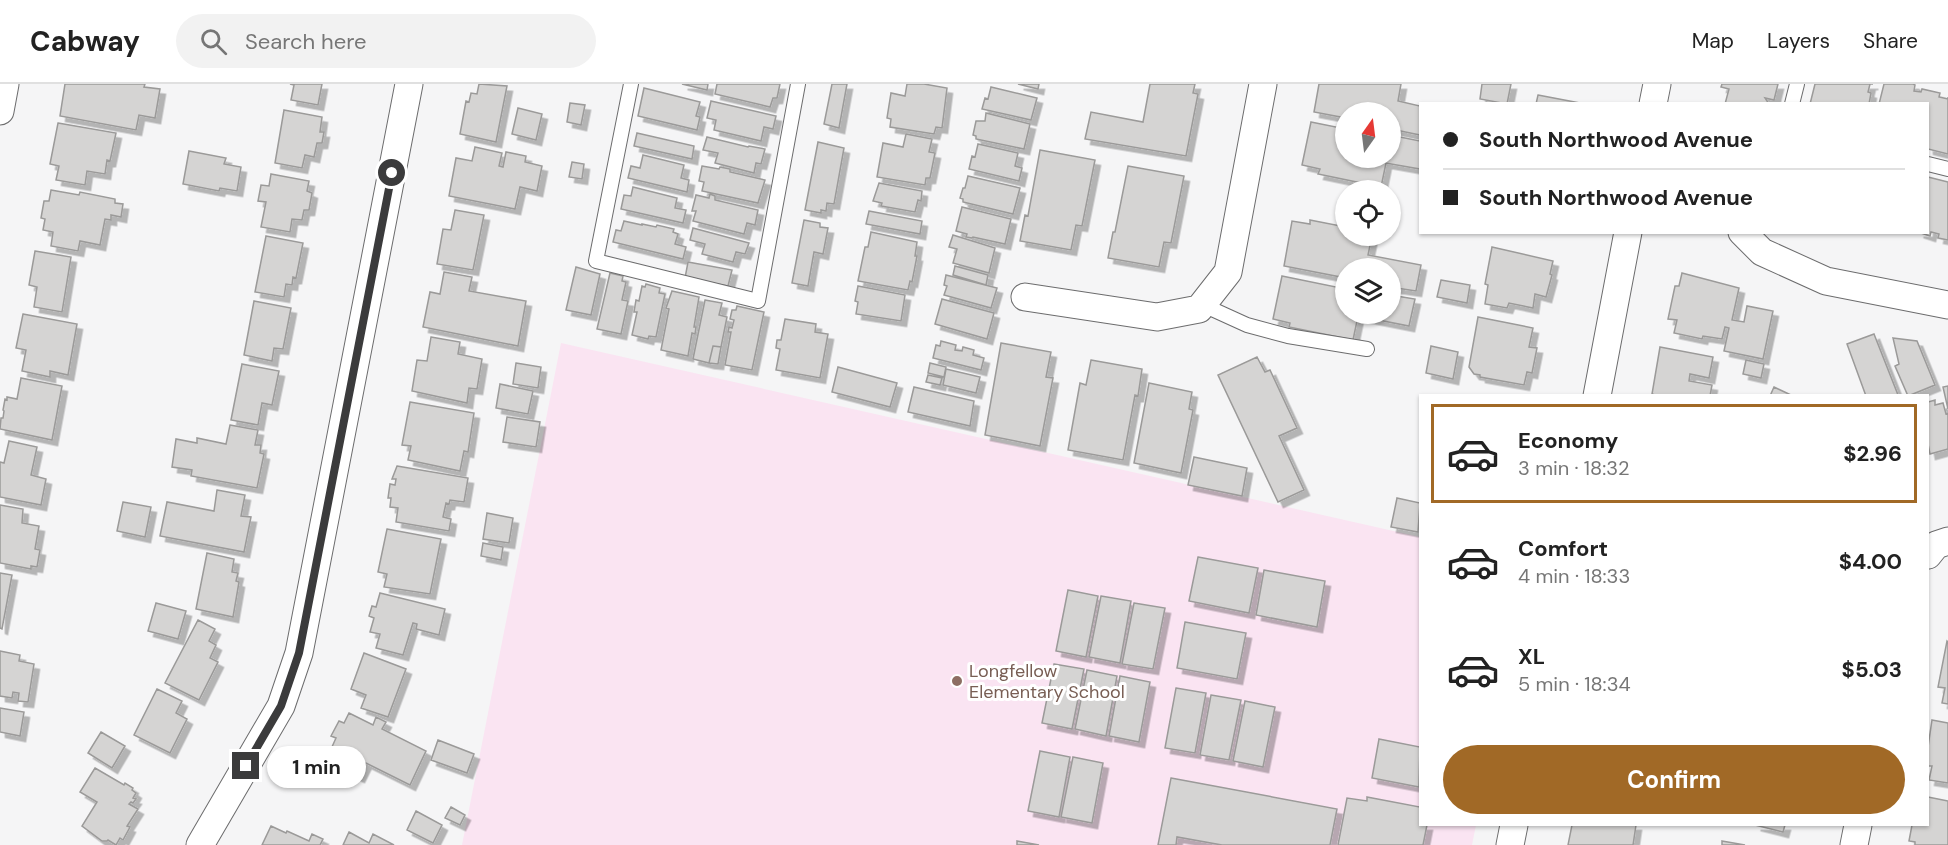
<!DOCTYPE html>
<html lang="en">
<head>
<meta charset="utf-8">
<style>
	body { margin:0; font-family:"DM Sans",sans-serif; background:#f2f2f2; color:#222; height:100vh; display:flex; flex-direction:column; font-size:22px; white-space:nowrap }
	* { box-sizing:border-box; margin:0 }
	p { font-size:20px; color:#767676 }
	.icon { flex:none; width:33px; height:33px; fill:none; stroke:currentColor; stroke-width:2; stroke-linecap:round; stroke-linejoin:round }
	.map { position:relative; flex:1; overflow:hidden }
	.panel { position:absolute; left:1419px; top:310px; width:510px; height:432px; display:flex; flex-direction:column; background:#fff; border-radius:0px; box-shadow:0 2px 4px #0004 }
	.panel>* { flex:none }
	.hud { position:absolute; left:1419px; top:18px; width:510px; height:132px; border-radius:0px; box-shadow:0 2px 4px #0004; display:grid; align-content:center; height:132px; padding:0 24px; background:#fff }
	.needle { width:39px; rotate:14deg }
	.buttons { position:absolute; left:1335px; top:18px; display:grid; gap:12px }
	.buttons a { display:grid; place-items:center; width:66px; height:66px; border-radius:50%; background:#fff; box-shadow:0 2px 4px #0004; font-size:30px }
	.end { position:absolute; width:27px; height:27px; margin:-14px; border:8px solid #3b3b3c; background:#fff; box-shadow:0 0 0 3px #fff }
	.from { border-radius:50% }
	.bubble { position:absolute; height:42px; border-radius:21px; background:#fff; box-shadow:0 2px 4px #0004; font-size:20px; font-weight:700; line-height:42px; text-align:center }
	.hud b { display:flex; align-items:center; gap:21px; height:57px; font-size:22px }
	.hud b+b { border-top:2px solid #e0e0e0 }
	.hud i { width:15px; height:15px; background:#222 }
	ul { padding:10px 0 0; list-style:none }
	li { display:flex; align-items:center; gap:18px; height:99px; margin:0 12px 9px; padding:0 12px; border:3px solid transparent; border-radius:0px }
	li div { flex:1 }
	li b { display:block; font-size:22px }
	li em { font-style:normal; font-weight:700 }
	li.active { border-color:#a16926 }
	li>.icon { width:54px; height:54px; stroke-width:1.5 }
	.primary-button { display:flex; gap:12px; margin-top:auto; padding:12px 24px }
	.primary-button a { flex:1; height:69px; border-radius:36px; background:#a16926; color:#fff; font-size:24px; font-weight:700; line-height:69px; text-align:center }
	header { display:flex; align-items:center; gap:36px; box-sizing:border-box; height:84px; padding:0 30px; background:#fff; border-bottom:2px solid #e0e0e0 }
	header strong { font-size:28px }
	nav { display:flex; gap:33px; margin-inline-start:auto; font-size:21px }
	.search { width:420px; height:54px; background:#f2f2f2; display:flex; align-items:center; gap:15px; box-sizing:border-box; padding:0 21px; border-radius:33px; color:#767676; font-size:22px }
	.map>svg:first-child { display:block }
	.education { fill:#fae4f2 }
	.building { fill:#d5d4d3; stroke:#9b9a99; stroke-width:1.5; filter:url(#shadow) }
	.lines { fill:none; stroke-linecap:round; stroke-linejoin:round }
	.service-casing { stroke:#6c6c6d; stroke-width:16 }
	.minor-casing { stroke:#6c6c6d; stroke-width:29 }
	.service { stroke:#fff; stroke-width:14 }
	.minor { stroke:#fff; stroke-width:27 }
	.route { stroke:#3b3b3c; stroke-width:8 }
	.education-dot { fill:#8d6e63; stroke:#fff; stroke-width:2 }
	.labels { text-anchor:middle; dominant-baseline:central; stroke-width:6; stroke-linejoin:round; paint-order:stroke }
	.education-label { font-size:18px; fill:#785e54; stroke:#fff; text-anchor:start }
</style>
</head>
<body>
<header>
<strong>Cabway</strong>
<div class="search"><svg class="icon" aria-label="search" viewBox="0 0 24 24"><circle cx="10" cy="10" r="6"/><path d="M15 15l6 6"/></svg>Search here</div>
<nav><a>Map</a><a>Layers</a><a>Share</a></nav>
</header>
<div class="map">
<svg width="1948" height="761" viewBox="0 0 1948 761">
	<defs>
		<filter id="shadow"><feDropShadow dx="5.5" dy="5.5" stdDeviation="0" flood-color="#0004"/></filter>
	</defs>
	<rect width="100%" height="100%" fill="#f5f5f6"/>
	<!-- education -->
	<path class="education" d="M561,259L1420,453V741H1476L1472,761H462Z"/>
	<!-- building -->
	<path class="building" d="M65,0H145L144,3L160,5L155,34L139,31L136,46L60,32Z
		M290,0H322L318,21L291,16L294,1Z
		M479,0L507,2L496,58L460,50L466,17L469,18L471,9L477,10Z
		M682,0H708L707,6Z
		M717,0H780L777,14H773L770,23L715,10Z
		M832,0H847L839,44L824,40Z
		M907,0H924L947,4L942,44L936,43L934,50L890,43L891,35L887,34L891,9L905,12Z
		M1018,0H1039L1038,5Z
		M1150,0H1195L1193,9L1198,10L1186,72L1085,55L1091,28L1143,38Z
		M1319,0H1401L1398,17L1420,22V51L1391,45L1390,28H1346V34L1314,28Z
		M1482,0H1511L1507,20L1480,15Z
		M1722,0H1778L1774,16L1765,14L1769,20H1725L1729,5L1721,3Z
		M1815,0H1873H1870L1868,8L1871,9L1869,20H1810Z
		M1884,0H1913L1915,1L1914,7L1921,8L1922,5L1940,9L1939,13L1948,15V13V70L1928,65V20H1879Z
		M991,3L1037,14L1031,36L982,25L985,14L988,15Z
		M644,4L700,18L696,32L700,33L697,46L638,32Z
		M1538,11L1580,19L1536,20Z
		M711,17L776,32L773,45L764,43L761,57L714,46L716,36L707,34Z
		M570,19L585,21L581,41L567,38Z
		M518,24L542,30L536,56L512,50Z
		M284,26L322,33L320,48H324L322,59H317L314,73L305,71L302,84L275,79Z
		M986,29L1030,40L1024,65L976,55V52L973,51L976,37H985Z
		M1311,38L1346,45V74H1390V51L1420,57V85L1386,79L1381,103L1318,90L1320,85L1302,81Z
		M58,39L116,49L110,77L107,76L105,90L87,87L85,101L56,96L59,82L50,80Z
		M637,49L694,62L692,75L634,62Z
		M906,50L932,55L929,68L935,69L930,94H926L925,101L877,93L883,59L903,63Z
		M707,53L748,63L749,62L765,65L761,80L756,79L754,89L715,79L718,69L703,66Z
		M818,58L844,64L834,120L827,119L826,127L821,126V129L805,126Z
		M978,60L1018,69L1015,82L1022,84L1019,97L969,85L972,72L975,73Z
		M475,63L502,69L499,82L503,83L506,68L526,72L525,78L542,82L537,107L520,103L515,125L449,112L456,74L472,77Z
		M1040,66L1095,76L1082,142L1076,141L1071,166L1020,157L1025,131L1028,132Z
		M189,67L226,74L224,80L241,83L237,107L220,104L219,107L183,100Z
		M643,71L684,81L681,94L689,96L687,108L628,94L631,82L640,84Z
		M572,78L584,80L582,95L569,93Z
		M702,82L719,85L720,83L730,85V88L765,96L758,119L702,107L704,98L699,97Z
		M1128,82L1184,92L1171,159L1164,158L1159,183L1108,174L1113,148H1115Z
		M271,90L309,97L307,107L312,109L309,126H304L302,136L292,135L290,148L261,143L266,118L258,117L261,101L269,102Z
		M968,92L1020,104L1013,130L963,118V115L960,114L963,104H965Z
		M1928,93L1948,98V156L1938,154L1939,150L1931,148L1930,152L1918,148H1928Z
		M879,99L922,107L921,117L918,116L915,128L881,122L882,119L873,117Z
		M633,103L677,114L675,124L686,126L683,139L621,125L624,111L631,112Z
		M51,106L79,111L80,108L115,115V119L123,120L121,133L111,131V136L105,135L100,161L80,157L78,167L51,162L53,148L43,146L45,135L41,134L44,117H49Z
		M710,110L715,112V116L758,126L755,141L747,139L744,150L693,137L696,127H692L696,111L709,114Z
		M962,123L1011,135L1005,160L973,153L972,154L966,153L967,150L956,147Z
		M455,126L484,131L473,186L437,180L443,145L451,146Z
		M869,127L922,137L920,150L866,140Z
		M804,136L820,139V143L828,144L823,170L814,168L808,202L792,199Z
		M1310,136L1346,143V152H1372L1368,171L1421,181L1416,207L1390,203V184H1346V194L1284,182L1292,137L1310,140Z
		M624,137L642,141V140L656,143L657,141L674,145L673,148L678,150L675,160L686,163L683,175L613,158L616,146L621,147Z
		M693,144L749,159L745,170L736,168L733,178L702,170L705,160L690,156Z
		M871,148L917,158L915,172H917L912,198L910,197L908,206L858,197L865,163H868Z
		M953,151L995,164L989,189L953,179L957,165L949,163Z
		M266,152L303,159L296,194L293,193L292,201L286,200L284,213L255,208Z
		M1492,163L1553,177L1550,190L1552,191L1546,213L1535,210L1533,224L1509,219L1507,224L1485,220L1488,201L1485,200Z
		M35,167L71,173L62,228L34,223L37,203L29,201Z
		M688,178L732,186L728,202L685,194Z
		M955,182L988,191L986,201L953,191Z
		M576,183L600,190L591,231L566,226Z
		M444,188L472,193L469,207L526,217L518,262L423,243L430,208L440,210Z
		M610,189L623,192L622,197L626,198L622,216L628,217L621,250L597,245Z
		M1682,189L1739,204L1732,236L1744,238L1747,222L1773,227L1763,275L1724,267L1729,244L1725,243L1722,255L1703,252L1702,255L1674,249L1677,236L1668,235L1675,202H1679Z
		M946,191L997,204L991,224L944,211L947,202L944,201Z
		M1282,192L1346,205V230H1390V211L1415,215L1409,242L1358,232L1353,256L1289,243L1290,239L1273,235Z
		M1441,196L1470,201L1467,219L1437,213Z
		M646,200L660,204L659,209L665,210L656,253L649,252L648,255L632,251L637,228H634L636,216L639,217L642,202L645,203Z
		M858,202L905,211L901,237L856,230L858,218L855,217Z
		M672,207L699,213L694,243H696L695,250L692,249L688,272L661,266L669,225L666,224Z
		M942,215L994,229L987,255L935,240Z
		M705,216L722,219L719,231L727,233L721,263L713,262L709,279L693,275Z
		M254,217L291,224L283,265L274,264L272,277L244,271Z
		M737,222L764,228L752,286L725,281L731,248H728L729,243L732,244L734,236L730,235L732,226H736Z
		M23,230L77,240L68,291L50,287V293L22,287L26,266L16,264Z
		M1478,233L1533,244L1529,263L1537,264L1532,289L1527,288L1524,301L1480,293V291L1474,290L1469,283Z
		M785,235L816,240L815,248L828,250L820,294L776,286L780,265L776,264L777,256H781Z
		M1874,250L1898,311L1896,312H1866L1847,260Z
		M431,253L460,258L458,270L482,275L477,305L469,304L467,319L412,307L417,276L427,277Z
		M1893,254L1917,257L1935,301L1908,312L1895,282L1899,280Z
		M941,257L956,261L955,266L962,267L963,263L974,266L973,271L984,274L981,286L933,274L936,261L940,262Z
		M1001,259L1051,268L1046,293L1053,294L1040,362L985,351Z
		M713,262L721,263L718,280L709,279Z
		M1431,262L1458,268L1453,295L1426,289Z
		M1660,263L1713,273L1709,294L1690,290L1689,297L1712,301L1710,312H1658L1652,310Z
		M1257,273L1265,288L1270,286L1297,344L1279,352L1304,406L1278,418L1218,291Z
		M1091,276L1142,285L1138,312L1135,311L1123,376L1068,366L1080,299L1086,301Z
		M1746,276L1764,280L1761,294L1743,290Z
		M516,279L541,283L538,304L513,300Z
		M930,279L946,283L944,293L928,289Z
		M242,280L279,287L272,321L262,319L258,341L231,336Z
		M838,283L897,299L890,323L832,308Z
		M946,285L980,293L976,309L943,301Z
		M928,291L942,294L940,301L926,298Z
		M21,294L62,302L52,356L0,345L1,334H3L4,327L3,326L5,315L7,316V313L17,315Z
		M1149,299L1192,308L1189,325L1193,326L1181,389L1134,379Z
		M500,300L533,307L528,330L496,324Z
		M1948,302V325L1943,303Z
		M914,303L974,317L970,342L908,328Z
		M1774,303L1791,311L1790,312H1770Z
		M1935,316V321L1943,319L1946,330L1948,329V365L1930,370L1928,360V318Z
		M410,318L474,329L468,368L464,367L460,387L408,376L411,362L402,361Z
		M507,333L540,338L536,363L503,358Z
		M230,341L258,346L255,361H261L260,369L264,370L257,404L191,392L192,386L172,383L176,355L197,359V354L226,360Z
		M9,357L37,363L31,391L46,395L41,421L0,413V378L4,379Z
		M1194,373L1247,384L1242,412L1188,401Z
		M397,382L468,394L464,418L450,416L449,420L446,419L443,433L451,435L449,447L396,438L398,424L390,423L391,414H388L390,400L395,401L396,395H392Z
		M217,406L245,411L241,432L251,433L244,468L160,452L167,418L214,427Z
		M1397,414L1420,419L1418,448L1391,443Z
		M123,418L151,423L145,453L117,447Z
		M0,421L23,425L22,439L39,442L35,465L40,466L37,483L31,482V485L0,479Z
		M487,429L513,434L509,459L483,455Z
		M387,445L441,455L430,510L384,503L387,490L378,488Z
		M483,459L503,463L501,476L481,472Z
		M207,469L234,475L232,488L238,489L236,497L239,498L233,533L196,525Z
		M1198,473L1258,484L1249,529L1189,517Z
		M1264,486L1325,497L1317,543L1256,531Z
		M0,489L12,491L2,545L0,544Z
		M1068,506L1098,512L1086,573L1056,567Z
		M380,509L445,525L439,551L416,545L417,540L413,539L403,571L376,564L380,550L370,548L374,534L369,532L372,522L376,523Z
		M1101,512L1131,517L1120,579L1089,573Z
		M156,519L186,527L178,555L148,547Z
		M1134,519L1165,524L1153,585L1122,580Z
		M198,536L215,545L209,557L216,561L210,574L218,578L199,616L165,599Z
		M1185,538L1246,549L1237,595L1177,584Z
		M1947,557L1948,558V620L1942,619L1945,604L1938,603Z
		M0,567L20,571L19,577L34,580L28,618L18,617L19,609L13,608L12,614L0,612Z
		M364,569L406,585L388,633L361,624L366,611L351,605Z
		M1054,580L1084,585L1072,645L1042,639Z
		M1087,586L1117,592L1106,652L1075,645Z
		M1120,592L1150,598L1139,658L1109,652Z
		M1176,604L1206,609L1195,669L1165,664Z
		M157,605L182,617L176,629L187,635L170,669L134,651Z
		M1211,611L1241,616L1229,676L1200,671Z
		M1245,617L1275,623L1263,683L1233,677Z
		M0,624L24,628L20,652L0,648Z
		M349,629L373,641L376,633L386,638L382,645L426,667L410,701L366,679L359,693L334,681L340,669L331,665L336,654L331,652L339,637L344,639Z
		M1932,636L1948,639V699L1929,696L1932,682H1928V663Z
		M101,648L125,662L112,684L88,669Z
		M1379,655L1420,663L1419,703L1372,694Z
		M438,656L474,670L467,689L431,676Z
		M1040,667L1070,673L1059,733L1028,727Z
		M1073,673L1103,679L1092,739L1061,733Z
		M95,684L124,701L125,699L133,704L132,706L136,709L133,714L136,715L133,719L131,718L129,720L138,725L127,742L130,743L123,756L120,754L116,761L108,756L107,757H102L82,742L97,718L80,708Z
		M1171,694L1337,725L1330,761H1222L1177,753L1176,761H1158Z
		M1367,713L1420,723V741H1427L1423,761H1338L1347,714L1367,717Z
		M1928,713L1948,717V761H1915V758L1909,757L1912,741H1928Z
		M451,723L465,731L460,741L445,734Z
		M416,727L442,741L433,759L407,746Z
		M1572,741H1636L1633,761H1568Z
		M1755,741H1785L1783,748Z
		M271,742L286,749L287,747L309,757L312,750L323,755L320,761H262Z
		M349,748L369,759L373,750L394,761H343Z
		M1017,757L1039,761H1017Z
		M1722,757L1745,761H1722Z"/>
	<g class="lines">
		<!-- service casing -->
		<g class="service-casing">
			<path id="service" d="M631,0L596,177L758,217L798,0
				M1792,20L1797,0
				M1928,80L1948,85
				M1203,221L1247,241L1288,252L1367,265"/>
		</g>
		<!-- minor casing -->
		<g class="minor-casing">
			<path id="minor" d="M1653,20L1657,0
				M0,27L5,0
				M1742,148L1762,168L1826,197L1948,221
				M1025,213L1157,233L1199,225L1228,188L1263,0
				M1597,312L1628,148
				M1928,471L1936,461L1948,457
				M200,761L281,622L299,569L409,0
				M1510,761L1514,741
				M1854,761L1858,741"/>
		</g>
		<!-- service -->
		<use href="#service" class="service"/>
		<!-- minor -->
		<use href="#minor" class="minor"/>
	</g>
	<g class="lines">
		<!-- route -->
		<path class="route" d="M246,682L281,622L299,569L392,89"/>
	</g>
	<!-- markers -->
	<circle class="education-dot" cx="957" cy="597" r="6"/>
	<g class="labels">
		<!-- education labels -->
		<g class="education-label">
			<text x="969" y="587">Longfellow<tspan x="969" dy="21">Elementary School</tspan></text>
		</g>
	</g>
</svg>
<div class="buttons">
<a><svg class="needle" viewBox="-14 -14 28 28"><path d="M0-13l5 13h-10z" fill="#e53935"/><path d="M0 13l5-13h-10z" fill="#767676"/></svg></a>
<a><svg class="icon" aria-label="locate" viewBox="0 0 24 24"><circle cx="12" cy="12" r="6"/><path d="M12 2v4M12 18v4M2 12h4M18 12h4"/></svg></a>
<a><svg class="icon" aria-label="layers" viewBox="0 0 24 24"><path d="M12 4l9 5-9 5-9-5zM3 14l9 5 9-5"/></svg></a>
</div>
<i class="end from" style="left:392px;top:89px"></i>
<i class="end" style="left:246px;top:682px"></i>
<div class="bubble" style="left:267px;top:662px;width:99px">1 min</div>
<div class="hud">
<b><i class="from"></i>South Northwood Avenue</b>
<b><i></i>South Northwood Avenue</b>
</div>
<section class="panel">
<ul>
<li class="active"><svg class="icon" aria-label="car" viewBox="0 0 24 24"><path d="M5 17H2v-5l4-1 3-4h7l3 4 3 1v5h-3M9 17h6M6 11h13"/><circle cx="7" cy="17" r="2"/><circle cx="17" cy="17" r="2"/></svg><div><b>Economy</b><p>3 min · 18:32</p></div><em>$2.96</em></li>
<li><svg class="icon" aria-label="car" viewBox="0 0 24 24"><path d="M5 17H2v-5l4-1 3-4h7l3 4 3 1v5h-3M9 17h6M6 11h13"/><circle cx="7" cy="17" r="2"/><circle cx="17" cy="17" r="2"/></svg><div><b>Comfort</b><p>4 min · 18:33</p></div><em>$4.00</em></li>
<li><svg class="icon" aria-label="car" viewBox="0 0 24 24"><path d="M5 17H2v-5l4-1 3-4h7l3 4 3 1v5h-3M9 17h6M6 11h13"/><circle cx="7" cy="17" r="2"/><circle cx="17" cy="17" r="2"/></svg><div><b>XL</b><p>5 min · 18:34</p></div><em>$5.03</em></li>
</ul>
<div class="primary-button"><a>Confirm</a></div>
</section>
</div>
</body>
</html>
